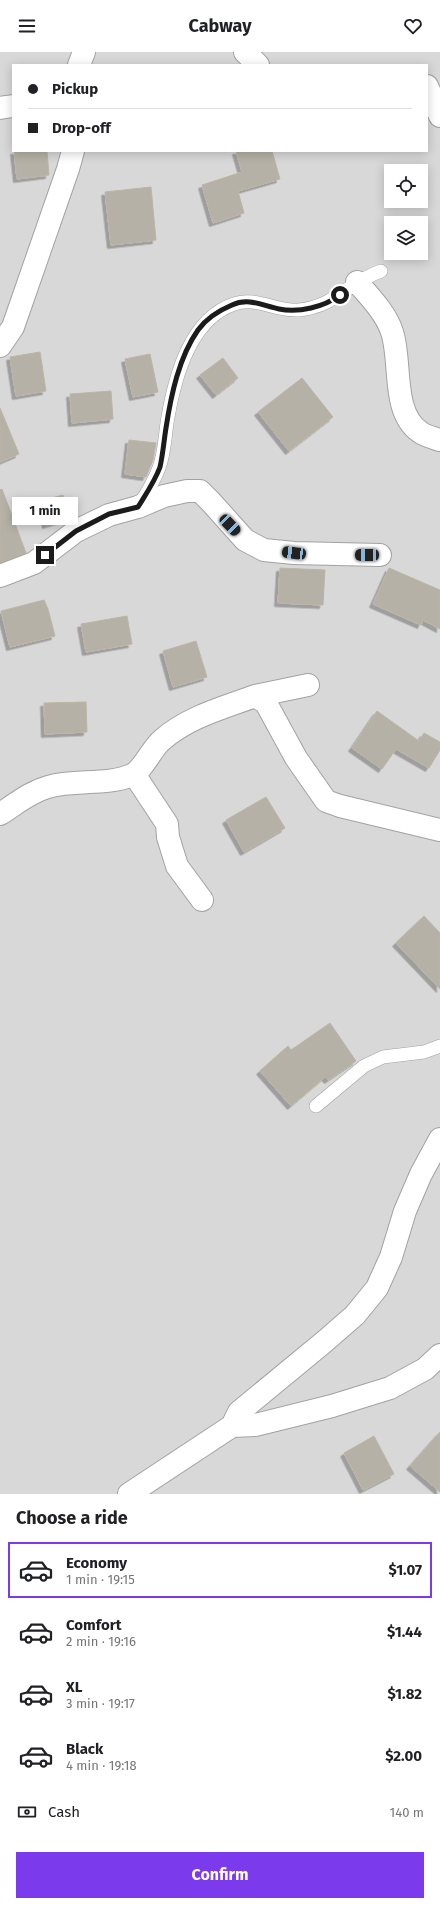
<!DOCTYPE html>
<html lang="en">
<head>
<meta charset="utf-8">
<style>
	body { margin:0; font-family:"Fira Sans",sans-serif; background:#f2f2f2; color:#202124; height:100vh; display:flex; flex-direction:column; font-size:15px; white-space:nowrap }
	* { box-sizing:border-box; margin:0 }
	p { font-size:13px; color:#757577 }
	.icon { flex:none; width:22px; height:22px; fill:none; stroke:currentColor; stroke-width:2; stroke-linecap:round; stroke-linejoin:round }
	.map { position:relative; height:1442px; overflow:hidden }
	.details { display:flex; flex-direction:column; background:#fff; flex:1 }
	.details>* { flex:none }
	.hud { position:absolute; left:12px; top:12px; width:416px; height:88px; border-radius:0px; box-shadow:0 2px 10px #0003; display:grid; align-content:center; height:88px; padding:0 16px; background:#fff }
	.controls { position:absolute; left:384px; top:112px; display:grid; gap:8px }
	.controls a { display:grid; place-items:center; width:44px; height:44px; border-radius:0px; background:#fff; box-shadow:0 2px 10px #0003; font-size:20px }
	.end { position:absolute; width:18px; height:18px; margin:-9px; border:5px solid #1b1b1b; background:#fff; box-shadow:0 0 0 2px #fff }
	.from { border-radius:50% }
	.bubble { position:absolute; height:28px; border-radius:0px; background:#fff; box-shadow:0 2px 10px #0003; font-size:13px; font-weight:700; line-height:28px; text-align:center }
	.car { position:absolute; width:12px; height:24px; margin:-12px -6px; border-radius:5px; box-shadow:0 0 3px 1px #0007; background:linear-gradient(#222 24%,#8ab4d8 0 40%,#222 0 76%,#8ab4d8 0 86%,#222 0) }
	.hud b { display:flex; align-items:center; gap:14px; height:38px; font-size:15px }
	.hud b+b { border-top:1px solid #e0e0e0 }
	.hud i { width:10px; height:10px; background:#202124 }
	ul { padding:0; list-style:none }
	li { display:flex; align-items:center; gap:12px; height:56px; margin:0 8px 6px; padding:0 8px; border:2px solid transparent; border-radius:0px }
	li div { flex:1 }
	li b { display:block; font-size:15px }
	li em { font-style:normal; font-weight:700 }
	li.active { border-color:#7c3aed }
	li>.icon { width:36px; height:36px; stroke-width:1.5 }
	h2 { padding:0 16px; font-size:18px; line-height:48px }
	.pay { display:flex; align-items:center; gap:10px; height:44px; padding:0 16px; font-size:15px }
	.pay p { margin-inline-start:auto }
	.cta { display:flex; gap:8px; margin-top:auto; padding:8px 16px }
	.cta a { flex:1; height:46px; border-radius:0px; background:#7c3aed; color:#fff; font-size:16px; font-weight:700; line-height:46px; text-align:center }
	header { display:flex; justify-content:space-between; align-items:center; height:52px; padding:0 16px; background:#fff; font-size:18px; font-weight:700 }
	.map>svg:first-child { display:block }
	.residential { fill:#d9d8d8; fill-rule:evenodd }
	.building { fill:#b6b1a6; stroke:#bdb4a4; filter:url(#shadow) }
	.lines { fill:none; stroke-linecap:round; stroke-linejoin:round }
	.service-casing { stroke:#a2a2a2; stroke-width:14 }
	.minor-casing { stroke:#a2a2a2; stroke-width:24 }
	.service { stroke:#fff; stroke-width:13 }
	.minor { stroke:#fff; stroke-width:22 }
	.route { stroke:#1b1b1b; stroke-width:5 }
</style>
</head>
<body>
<header><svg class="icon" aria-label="menu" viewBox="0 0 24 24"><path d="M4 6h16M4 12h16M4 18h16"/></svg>Cabway<svg class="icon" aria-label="heart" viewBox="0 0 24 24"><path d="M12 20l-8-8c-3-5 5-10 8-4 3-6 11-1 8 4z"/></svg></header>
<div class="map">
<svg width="440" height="1442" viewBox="0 0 440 1442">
	<defs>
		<filter id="shadow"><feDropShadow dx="-3.5" dy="3.5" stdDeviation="0" flood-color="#0004"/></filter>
	</defs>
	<rect width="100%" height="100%" fill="#ecebe1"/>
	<!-- residential -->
	<path class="residential" d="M0,0H440V1442H0ZM13,13H427V99H13ZM391,119H421V149H391ZM391,171H421V201H391Z"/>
	<!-- building -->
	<path class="building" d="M14,99H47L49,123L17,127Z
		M236,99H272L280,127L238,139L244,161L213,171L202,133L242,120Z
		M151,135L156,188L111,193L105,140Z
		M40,300L46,339L16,344L10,305Z
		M150,302L158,340L133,345L125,307Z
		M223,306L238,326L216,343L200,323Z
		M302,326L333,365L289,399L258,360Z
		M111,339L113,367L72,371L70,342Z
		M0,356L19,402L0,410Z
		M129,388L156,391L153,408L146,425L125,422Z
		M2,437L26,501L0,511V438Z
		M63,443L69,466L46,473L40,449Z
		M280,516L325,518L323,553L278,551Z
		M389,516L440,538V577L423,568L421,573L373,552Z
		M44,548L48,557L55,584L10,595L1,559Z
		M127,564L132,592L86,600L81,572Z
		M196,589L207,625L173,635L163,599Z
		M86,650L87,680L45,682L44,651Z
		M377,659L419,689L424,681L440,690V698L429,716L396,697L382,717L352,696Z
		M266,745L285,776L244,800L226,768Z
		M424,864L440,881V937L396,891Z
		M330,971L356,1009L328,1028L325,1025L291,1054L260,1019L288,994L291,998Z
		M440,1380V1440L410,1414Z
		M374,1384L394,1422L363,1438L344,1401Z"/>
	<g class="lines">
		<!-- service casing -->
		<g class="service-casing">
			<path id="service" d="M139,453C147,441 154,429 159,416C165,400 165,381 168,365C175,324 190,267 234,252C256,244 277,260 299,258C334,255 349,230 381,219
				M316,1054L364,1014L383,1005L424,1000L440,994"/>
		</g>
		<!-- minor casing -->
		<g class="minor-casing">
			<path id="minor" d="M245,0L258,13
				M79,13L84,0
				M427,34L440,64
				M0,56L13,54
				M357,230C369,244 386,261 392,280C402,310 391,360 420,380C425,384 434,386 440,388
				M0,294L13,275L68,117L73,99
				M0,524L34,511L76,479L109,463L138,455L164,444L187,439H200L211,450L245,488L264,498L294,501L380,503
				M255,644L308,633
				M134,722L167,772L168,785L177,814L202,848
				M0,762C16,752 30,740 48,735C75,727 106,734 132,723C143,718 152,696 162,688C188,665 223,656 255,644L266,651L296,706L326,749L340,754L440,778
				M232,1374L239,1360L324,1290L355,1263L377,1236L391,1205L405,1159L421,1122L440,1087
				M129,1442L232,1374L255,1373L332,1354L390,1336L425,1317L440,1303"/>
		</g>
		<!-- service -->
		<use href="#service" class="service"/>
		<!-- minor -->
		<use href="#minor" class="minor"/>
	</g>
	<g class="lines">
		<!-- route -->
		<path class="route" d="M45,503L76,479L109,462L138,455C146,442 155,429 160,415C163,402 164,388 166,376C171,343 179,305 198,278C206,267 220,258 232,253C249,245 263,254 279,257C299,261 324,255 340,243"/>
	</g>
</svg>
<div class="controls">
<a><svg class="icon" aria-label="locate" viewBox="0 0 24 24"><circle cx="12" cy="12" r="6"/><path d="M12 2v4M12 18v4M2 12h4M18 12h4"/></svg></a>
<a><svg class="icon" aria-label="layers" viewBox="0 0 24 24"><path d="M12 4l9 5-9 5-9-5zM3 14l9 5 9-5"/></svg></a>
</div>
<i class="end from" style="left:340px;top:243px"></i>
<i class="end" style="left:45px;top:503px"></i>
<div class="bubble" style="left:12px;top:445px;width:66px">1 min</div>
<i class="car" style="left:230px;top:473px;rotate:136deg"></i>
<i class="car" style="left:294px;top:501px;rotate:277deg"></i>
<i class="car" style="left:367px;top:503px;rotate:270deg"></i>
<div class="hud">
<b><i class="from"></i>Pickup</b>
<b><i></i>Drop-off</b>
</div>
</div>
<section class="details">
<h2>Choose a ride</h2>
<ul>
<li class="active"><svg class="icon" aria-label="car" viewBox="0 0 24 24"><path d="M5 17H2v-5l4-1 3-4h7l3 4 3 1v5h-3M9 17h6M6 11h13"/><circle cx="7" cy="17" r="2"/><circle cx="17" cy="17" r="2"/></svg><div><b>Economy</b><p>1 min · 19:15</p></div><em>$1.07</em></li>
<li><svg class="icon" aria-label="car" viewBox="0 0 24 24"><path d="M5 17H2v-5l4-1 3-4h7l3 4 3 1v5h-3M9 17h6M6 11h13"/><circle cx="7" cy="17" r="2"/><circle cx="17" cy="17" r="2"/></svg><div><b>Comfort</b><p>2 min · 19:16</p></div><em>$1.44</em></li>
<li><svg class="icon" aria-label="car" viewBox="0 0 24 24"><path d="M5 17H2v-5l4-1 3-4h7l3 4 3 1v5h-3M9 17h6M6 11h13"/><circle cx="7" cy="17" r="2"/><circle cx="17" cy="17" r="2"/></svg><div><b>XL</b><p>3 min · 19:17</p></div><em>$1.82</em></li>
<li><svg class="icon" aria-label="car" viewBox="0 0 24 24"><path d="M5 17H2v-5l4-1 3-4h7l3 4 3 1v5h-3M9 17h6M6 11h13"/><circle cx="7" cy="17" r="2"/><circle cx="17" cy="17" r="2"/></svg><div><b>Black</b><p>4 min · 19:18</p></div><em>$2.00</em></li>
</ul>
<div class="pay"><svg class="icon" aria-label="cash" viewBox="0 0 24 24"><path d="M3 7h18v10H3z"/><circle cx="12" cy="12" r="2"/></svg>Cash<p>140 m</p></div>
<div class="cta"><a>Confirm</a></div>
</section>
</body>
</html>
